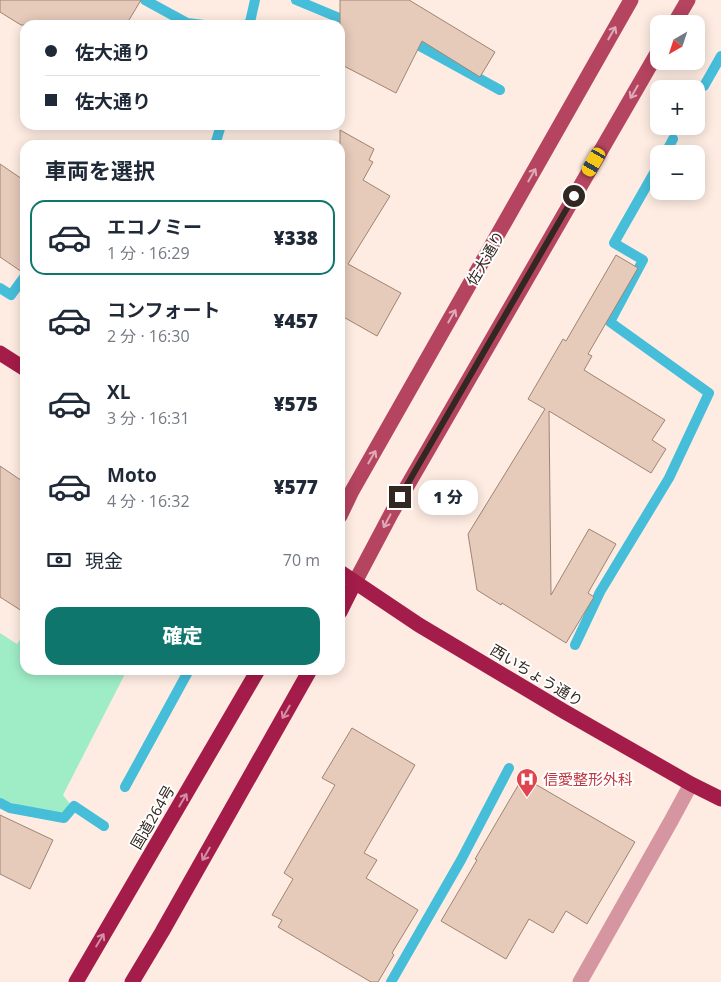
<!DOCTYPE html>
<html lang="ja">
<head>
<meta charset="utf-8">
<style>
	body { margin:0; font-family:"Open Sans","Noto Sans JP",sans-serif; background:#f6f6f7; color:#1f2937; height:100vh; display:flex; flex-direction:column; font-size:19px; white-space:nowrap }
	* { box-sizing:border-box; margin:0 }
	p { font-size:16px; color:#747a83 }
	.icon { flex:none; width:28px; height:28px; fill:none; stroke:currentColor; stroke-width:2; stroke-linecap:round; stroke-linejoin:round }
	.map { position:relative; flex:1; overflow:hidden }
	.sheet { position:absolute; left:20px; top:140px; width:325px; height:535px; display:flex; flex-direction:column; background:#fff; border-radius:15px; box-shadow:0 2px 12px #0003 }
	.sheet>* { flex:none }
	.guide { position:absolute; left:20px; top:20px; width:325px; height:110px; border-radius:15px; box-shadow:0 2px 12px #0003; display:grid; align-content:center; height:110px; padding:0 25px; background:#fff }
	.needle { width:32px; rotate:219deg }
	.controls { position:absolute; left:650px; top:15px; display:grid; gap:10px }
	.controls a { display:grid; place-items:center; width:55px; height:55px; border-radius:10px; background:#fff; box-shadow:0 2px 12px #0003; font-size:25px }
	.end { position:absolute; width:22px; height:22px; margin:-11px; border:6px solid #322721; background:#fff; box-shadow:0 0 0 2px #fff }
	.from { border-radius:50% }
	.bubble { position:absolute; height:35px; border-radius:15px; background:#fff; box-shadow:0 2px 12px #0003; font-size:16px; font-weight:800; line-height:35px; text-align:center }
	.car { position:absolute; width:15px; height:30px; margin:-15px -8px; border-radius:6px; box-shadow:0 0 4px 1px #0007; background:linear-gradient(#f5c518 24%,#345 0 40%,#f5c518 0 76%,#345 0 86%,#f5c518 0) }
	.guide b { display:flex; align-items:center; gap:18px; height:48px; font-size:19px }
	.guide b+b { border-top:1px solid #e0e1e3 }
	.guide i { width:12px; height:12px; background:#1f2937 }
	ul { padding:0; list-style:none }
	li { display:flex; align-items:center; gap:15px; height:75px; margin:0 10px 8px; padding:0 15px; border:2px solid transparent; border-radius:15px }
	li div { flex:1 }
	li b { display:block; font-size:19px }
	li em { font-style:normal; font-weight:800 }
	li.current { border-color:#0f766e }
	li>.icon { width:45px; height:45px; stroke-width:1.5 }
	h2 { padding:0 25px; font-size:22px; line-height:60px }
	.pay { display:flex; align-items:center; gap:12px; height:55px; padding:0 25px; font-size:19px }
	.pay p { margin-inline-start:auto }
	.primary-button { display:flex; gap:10px; margin-top:auto; padding:10px 25px }
	.primary-button a { flex:1; height:58px; border-radius:15px; background:#0f766e; color:#fff; font-size:20px; font-weight:800; line-height:58px; text-align:center }
	.map>svg:first-child { display:block }
	.green { fill:#9fedc7 }
	.lines { fill:none; stroke-linecap:round; stroke-linejoin:round }
	.stream { stroke:#46beda; stroke-width:10 }
	.building { fill:#e6caba; stroke:#9e8474 }
	.street { stroke:#d696a1; stroke-width:15 }
	.primary { stroke:#b44460; stroke-width:15 }
	.highway { stroke:#a41c49; stroke-width:15 }
	.oneway { stroke:#ddabb7 }
	.oneway2 { stroke:#d28ea4 }
	.route { stroke:#322721; stroke-width:6 }
	.labels { text-anchor:middle; dominant-baseline:central; stroke-width:4; stroke-linejoin:round; paint-order:stroke }
	.street-label { font-size:15px; fill:#322721; stroke:#fff }
	.health-label { font-size:15px; fill:#be3a42; stroke:#fff; text-anchor:start }
</style>
</head>
<body>
<div class="map">
<svg width="721" height="982" viewBox="0 0 721 982">
	<rect width="100%" height="100%" fill="#feece2"/>
	<!-- green -->
	<path class="green" d="M0,633L17,644L25,633V670H127L63,795L74,809L66,820L0,799Z"/>
	<g class="lines">
		<!-- stream -->
		<path class="stream" d="M145,0L187,23L204,25
			M296,0L337,17L353,21
			M246,25L250,22L255,0
			M409,40L500,90
			M704,86L721,56
			M215,145L221,125
			M665,154L673,139
			M0,288L11,295L25,276
			M575,645L600,592L669,478L709,393L610,322L643,260L614,243L659,164
			M125,787L189,670
			M0,803L10,808L64,818L74,806L104,826
			M391,982L461,860L509,768"/>
	</g>
	<!-- building -->
	<path class="building" d="M0,0H141L126,25H21L0,12Z
		M340,0H409L495,52L480,77L422,41L396,93L340,64Z
		M340,130L374,149L369,160L373,162L363,180L390,196L348,264L401,293L377,336L340,315Z
		M0,164L25,181V274L0,257Z
		M616,255L638,268L588,354L592,356L584,370L665,420L652,440L666,449L651,473L549,411L551,595L589,529L616,544L588,593L594,597L566,643L502,603L501,605L477,590L468,534L545,409L528,399L563,339L566,341Z
		M0,466L25,483V613L0,597Z
		M352,728L415,765L364,853L377,860L366,878L418,910L392,953L394,955L378,982H371L278,927L282,920L272,915L293,879L284,873L335,785L322,778Z
		M523,777L635,842L587,924L566,911L553,933L529,919L506,959L441,921L477,860L475,859Z
		M0,815L53,840L30,889L0,874Z"/>
	<g class="lines">
		<!-- street -->
		<path class="street" d="M580,982L671,821L691,784"/>
		<!-- primary -->
		<path class="primary" d="M674,24L688,0
			M340,516L352,491L631,0
			M355,582L391,514L659,50"/>
		<!-- highway -->
		<path class="highway" d="M0,353L25,369
			M340,572L419,625L565,712L691,784L721,799
			M340,612L355,582
			M76,982L258,670
			M132,982L162,932L310,670"/>
	</g>
	<!-- one-way arrows -->
	<defs><path id="oneway-shaft" d="M-6 0H5M1.5-3L5.5 0L1.5 3" fill="none" stroke-width="1.6" stroke-linecap="round" stroke-linejoin="round" transform="scale(1.25)"/></defs>
	<g class="oneway">
		<use href="#oneway-shaft" transform="translate(612 33) rotate(-60)"/>
		<use href="#oneway-shaft" transform="translate(634 92) rotate(120)"/>
		<use href="#oneway-shaft" transform="translate(532 175) rotate(-60)"/>
		<use href="#oneway-shaft" transform="translate(452 316) rotate(-60)"/>
		<use href="#oneway-shaft" transform="translate(372 457) rotate(-60)"/>
		<use href="#oneway-shaft" transform="translate(387 521) rotate(118)"/>
	</g>
	<g class="oneway2">
		<use href="#oneway-shaft" transform="translate(286 712) rotate(120)"/>
		<use href="#oneway-shaft" transform="translate(183 800) rotate(-60)"/>
		<use href="#oneway-shaft" transform="translate(206 854) rotate(120)"/>
		<use href="#oneway-shaft" transform="translate(100 940) rotate(-59)"/>
	</g>
	<g class="lines">
		<!-- route -->
		<path class="route" d="M400,497L574,196"/>
	</g>
	<!-- icons -->
	<defs>
		<g id="hospital-pin" transform="scale(1.125)"><path d="M0 17L-7.5 6A9.5 9.5 0 1 1 7.5 6Z" fill="#e0444e" stroke="#fff"/><path d="M-5-5h3v3.5h4V-5h3V5h-3V1.5h-4V5h-3Z" fill="#fff"/></g>
	</defs>
	<g fill-rule="evenodd">
		<use href="#hospital-pin" x="527" y="779"/>
	</g>
	<g class="labels">
		<!-- street labels -->
		<g class="street-label">
			<text transform="translate(485 258) rotate(-60)">佐大通り</text>
			<text transform="translate(537 675) rotate(31)">西いちょう通り</text>
			<text transform="translate(152 817) rotate(-60)">国道264号</text>
		</g>
		<!-- health labels -->
		<g class="health-label">
			<text x="543" y="779">信愛整形外科</text>
		</g>
	</g>
</svg>
<div class="controls">
<a><svg class="needle" viewBox="-14 -14 28 28"><path d="M0-13l5 13h-10z" fill="#e53935"/><path d="M0 13l5-13h-10z" fill="#747a83"/></svg></a>
<a>+</a>
<a>−</a>
</div>
<i class="end from" style="left:574px;top:196px"></i>
<i class="end" style="left:400px;top:497px"></i>
<div class="bubble" style="left:418px;top:480px;width:60px">1 分</div>
<i class="car" style="left:594px;top:162px;rotate:210deg"></i>
<div class="guide">
<b><i class="from"></i>佐大通り</b>
<b><i></i>佐大通り</b>
</div>
<section class="sheet">
<h2>車両を選択</h2>
<ul>
<li class="current"><svg class="icon" aria-label="car" viewBox="0 0 24 24"><path d="M5 17H2v-5l4-1 3-4h7l3 4 3 1v5h-3M9 17h6M6 11h13"/><circle cx="7" cy="17" r="2"/><circle cx="17" cy="17" r="2"/></svg><div><b>エコノミー</b><p>1 分 · 16:29</p></div><em>¥338</em></li>
<li><svg class="icon" aria-label="car" viewBox="0 0 24 24"><path d="M5 17H2v-5l4-1 3-4h7l3 4 3 1v5h-3M9 17h6M6 11h13"/><circle cx="7" cy="17" r="2"/><circle cx="17" cy="17" r="2"/></svg><div><b>コンフォート</b><p>2 分 · 16:30</p></div><em>¥457</em></li>
<li><svg class="icon" aria-label="car" viewBox="0 0 24 24"><path d="M5 17H2v-5l4-1 3-4h7l3 4 3 1v5h-3M9 17h6M6 11h13"/><circle cx="7" cy="17" r="2"/><circle cx="17" cy="17" r="2"/></svg><div><b>XL</b><p>3 分 · 16:31</p></div><em>¥575</em></li>
<li><svg class="icon" aria-label="car" viewBox="0 0 24 24"><path d="M5 17H2v-5l4-1 3-4h7l3 4 3 1v5h-3M9 17h6M6 11h13"/><circle cx="7" cy="17" r="2"/><circle cx="17" cy="17" r="2"/></svg><div><b>Moto</b><p>4 分 · 16:32</p></div><em>¥577</em></li>
</ul>
<div class="pay"><svg class="icon" aria-label="cash" viewBox="0 0 24 24"><path d="M3 7h18v10H3z"/><circle cx="12" cy="12" r="2"/></svg>現金<p>70 m</p></div>
<div class="primary-button"><a>確定</a></div>
</section>
</div>
</body>
</html>
